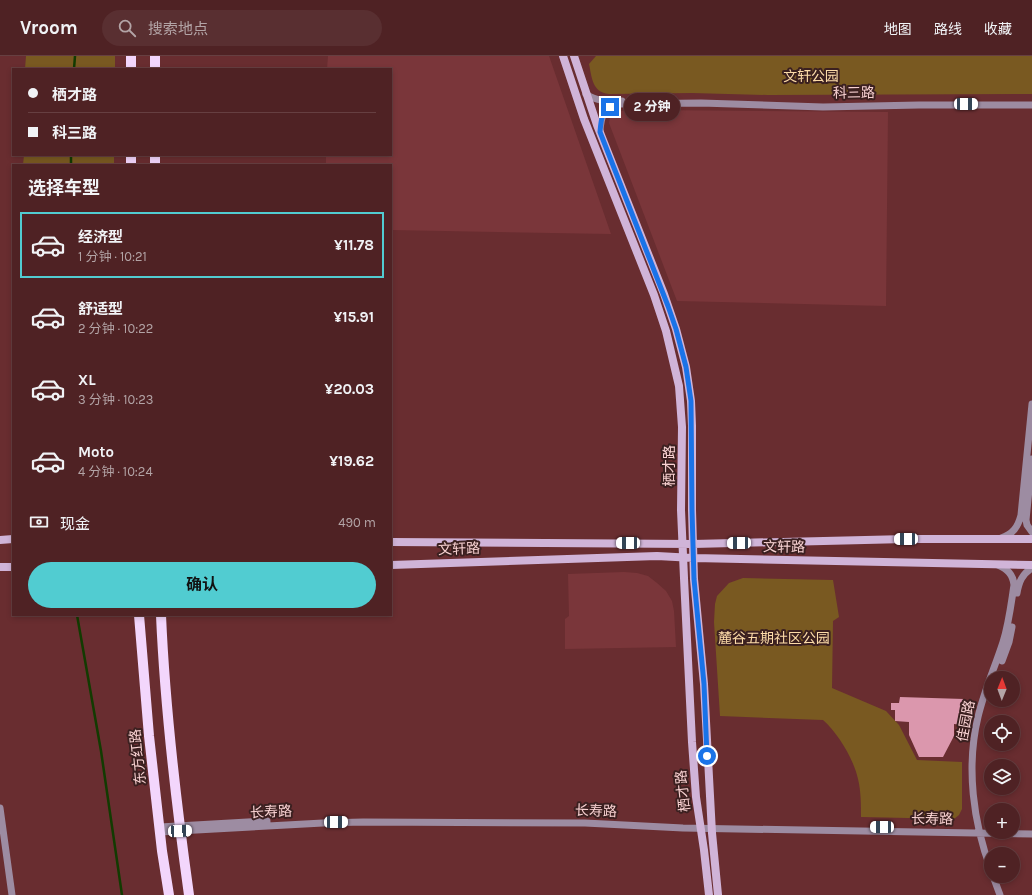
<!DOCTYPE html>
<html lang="zh">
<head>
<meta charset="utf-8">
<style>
	body { margin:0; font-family:Karla,"Noto Sans SC",sans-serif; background:#592f31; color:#f1f3f6; height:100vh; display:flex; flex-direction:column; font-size:15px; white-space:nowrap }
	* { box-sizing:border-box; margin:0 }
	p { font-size:13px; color:#b3a4a6 }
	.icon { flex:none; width:22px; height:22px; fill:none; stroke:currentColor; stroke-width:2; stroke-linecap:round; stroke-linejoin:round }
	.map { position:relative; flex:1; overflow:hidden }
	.details { position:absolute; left:12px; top:108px; width:380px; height:452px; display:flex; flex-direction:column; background:#4f2224; border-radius:0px; box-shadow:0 2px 6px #0003,0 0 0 1px #663f41 }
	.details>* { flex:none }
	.top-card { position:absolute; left:12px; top:12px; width:380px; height:88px; border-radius:0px; box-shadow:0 2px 6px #0003,0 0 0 1px #663f41; display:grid; align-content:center; height:88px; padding:0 16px; background:#4f2224 }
	.needle { width:26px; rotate:1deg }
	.fabs { position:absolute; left:984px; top:615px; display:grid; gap:8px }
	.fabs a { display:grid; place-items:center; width:36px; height:36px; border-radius:50%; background:#4f2224; box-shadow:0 2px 6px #0003,0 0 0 1px #663f41; font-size:20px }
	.end { position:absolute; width:18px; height:18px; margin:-9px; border:5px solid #1a73e8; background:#fff; box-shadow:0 0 0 2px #fff }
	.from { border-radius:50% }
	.bubble { position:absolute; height:28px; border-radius:14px; background:#4f2224; box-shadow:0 2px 6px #0003,0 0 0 1px #663f41; font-size:13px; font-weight:700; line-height:28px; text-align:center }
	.car { position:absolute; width:12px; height:24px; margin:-12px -6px; border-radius:5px; box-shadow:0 0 3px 1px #0007; background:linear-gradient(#fff 24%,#345 0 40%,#fff 0 76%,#345 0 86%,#fff 0) }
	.top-card b { display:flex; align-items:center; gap:14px; height:38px; font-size:15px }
	.top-card b+b { border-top:1px solid #663f41 }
	.top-card i { width:10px; height:10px; background:#f1f3f6 }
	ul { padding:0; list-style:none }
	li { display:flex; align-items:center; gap:12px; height:66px; margin:0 8px 6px; padding:0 8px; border:2px solid transparent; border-radius:0px }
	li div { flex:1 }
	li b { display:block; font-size:15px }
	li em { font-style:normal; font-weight:700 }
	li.selected { border-color:#51ccd1 }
	li>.icon { width:36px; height:36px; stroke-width:1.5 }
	h2 { padding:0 16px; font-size:18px; line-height:48px }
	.pay { display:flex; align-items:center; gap:10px; height:44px; padding:0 16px; font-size:15px }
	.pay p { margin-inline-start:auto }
	.button { display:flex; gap:8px; margin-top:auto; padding:8px 16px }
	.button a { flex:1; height:46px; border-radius:24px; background:#51ccd1; color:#111; font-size:16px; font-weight:700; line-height:46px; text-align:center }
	header { display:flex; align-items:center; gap:24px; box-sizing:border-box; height:56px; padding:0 20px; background:#4f2224; border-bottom:1px solid #663f41 }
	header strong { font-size:19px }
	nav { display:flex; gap:22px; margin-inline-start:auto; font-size:14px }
	.search { width:280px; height:36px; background:#592f31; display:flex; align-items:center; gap:10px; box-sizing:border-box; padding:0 14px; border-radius:22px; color:#b3a4a6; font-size:15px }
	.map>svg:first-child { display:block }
	.built { fill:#7a363a }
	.green { fill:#795921 }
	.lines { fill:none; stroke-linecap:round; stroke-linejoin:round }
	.stream { stroke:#123b01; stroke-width:2.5 }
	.building { fill:#db97ad }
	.tertiary { stroke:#9d8ca2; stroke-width:7 }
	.secondary { stroke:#d0b4d8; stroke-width:8 }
	.primary { stroke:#f3d6fc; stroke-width:10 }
	.route { stroke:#1a73e8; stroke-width:5 }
	.labels { text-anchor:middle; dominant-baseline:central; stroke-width:4; stroke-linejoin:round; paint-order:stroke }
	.park-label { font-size:14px; fill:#fddca9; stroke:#3b2020 }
	.street-label { font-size:14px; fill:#f9d2d2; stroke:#3b2020 }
</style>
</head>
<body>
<header>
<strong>Vroom</strong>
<div class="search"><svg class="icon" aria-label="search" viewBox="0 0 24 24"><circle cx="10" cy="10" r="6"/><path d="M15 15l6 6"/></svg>搜索地点</div>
<nav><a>地图</a><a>路线</a><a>收藏</a></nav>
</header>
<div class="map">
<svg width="1032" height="839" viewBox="0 0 1032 839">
	<rect width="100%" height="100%" fill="#692d30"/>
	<!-- built -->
	<path class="built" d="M328,0H549L611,178L391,174V109H326V99H391V13H327Z
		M647,54L888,56L886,250L677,245L609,67L610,61L618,55Z
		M624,516L637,517L648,520L657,527L666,535L672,545L674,555L676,591L565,593V563L569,560L568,518Z"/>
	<!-- green -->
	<path class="green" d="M26,0H115V13H25Z
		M596,0H1032V38L768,39L692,37L609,38C592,36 592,22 589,8Z
		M24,99H114V109H23Z
		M743,522L833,524L839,561L833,565L832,632L886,655L899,669L917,704L962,706V753L959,759L954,763L861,761C861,749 861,735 858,723C854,704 838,677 823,664L720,660L714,566L715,548L717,540L729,527Z"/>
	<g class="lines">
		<!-- stream -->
		<path class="stream" d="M74,13L75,0
			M71,109V99
			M77,559L101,695L122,839"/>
	</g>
	<!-- building -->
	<path class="building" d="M900,641L964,643L963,669L954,668V680L943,701H919L909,679V666L895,665V654H891V647H899Z"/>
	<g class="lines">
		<!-- tertiary -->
		<path class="tertiary" d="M586,38C597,46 609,45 622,45
			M600,75C601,61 603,51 619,48L701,47L823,51L919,49H1032
			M1032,403L1026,464L1027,469L1032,476
			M1001,482C1013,478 1018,471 1021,459L1032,348
			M1017,537C1019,526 1022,518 1032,512
			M1002,605L1009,586L1012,571
			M0,752L12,839
			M160,771L267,765
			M160,776L323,767L363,766L585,767L683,772L1032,778
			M991,814C973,766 966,711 978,661C984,635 995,611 1003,586C1009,567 1011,548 1014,529C1013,518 1007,513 998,509
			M993,820L1000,839"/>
		<!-- secondary -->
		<path class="secondary" d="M563,0L584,63L654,239L666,275L679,330L682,371L681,454L684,522L692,686L696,741L704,794L709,839
			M574,0L597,69L664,238L676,273L686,311L691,345L692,370V454L694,523L704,628L712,777L718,839
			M0,484L13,483
			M391,486L693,488L906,483H1032
			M391,509L657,500L694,502L1032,509
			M0,511H13"/>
		<!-- primary -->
		<path class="primary" d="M131,0V13
			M155,0V13
			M131,99V109
			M155,99V109
			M139,559L149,680L162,795L169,839
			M161,559C165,653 176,746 189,839"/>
	</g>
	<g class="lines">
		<!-- route -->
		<path class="route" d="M610,51C601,57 601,65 600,76L668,250L676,273L686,311L691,345L692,454L694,523L704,628L707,700"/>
	</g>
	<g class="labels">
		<!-- park labels -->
		<g class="park-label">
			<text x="811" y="20">文轩公园</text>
			<text x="774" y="582">麓谷五期社区公园</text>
		</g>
		<!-- street labels -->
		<g class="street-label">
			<text transform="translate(854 37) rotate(-1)">科三路</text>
			<text transform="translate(669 410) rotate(-90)">栖才路</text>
			<text transform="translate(784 491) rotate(1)">文轩路</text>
			<text transform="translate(459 493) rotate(-2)">文轩路</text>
			<text transform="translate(966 665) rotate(-79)">佳园路</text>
			<text transform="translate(138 701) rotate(-96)">东方红路</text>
			<text transform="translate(683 735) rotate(-96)">栖才路</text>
			<text transform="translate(596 755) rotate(2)">长寿路</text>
			<text transform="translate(271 756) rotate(-3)">长寿路</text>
			<text transform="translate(932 763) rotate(1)">长寿路</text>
		</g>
	</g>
</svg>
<div class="fabs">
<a><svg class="needle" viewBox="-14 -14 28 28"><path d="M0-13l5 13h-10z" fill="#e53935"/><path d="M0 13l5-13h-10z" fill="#b3a4a6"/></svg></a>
<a><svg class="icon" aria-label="locate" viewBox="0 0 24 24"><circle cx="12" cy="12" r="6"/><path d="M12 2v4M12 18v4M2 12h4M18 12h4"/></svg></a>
<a><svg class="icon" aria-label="layers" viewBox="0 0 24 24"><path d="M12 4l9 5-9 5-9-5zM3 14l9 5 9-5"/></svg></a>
<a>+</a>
<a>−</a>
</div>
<i class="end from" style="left:707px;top:700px"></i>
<i class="end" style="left:610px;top:51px"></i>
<div class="bubble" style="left:624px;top:37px;width:56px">2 分钟</div>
<i class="car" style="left:966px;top:48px;rotate:90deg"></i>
<i class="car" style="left:906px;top:483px;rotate:269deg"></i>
<i class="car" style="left:628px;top:487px;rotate:270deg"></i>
<i class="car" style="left:739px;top:487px;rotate:269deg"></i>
<i class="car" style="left:336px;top:766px;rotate:89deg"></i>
<i class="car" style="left:882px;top:771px;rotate:270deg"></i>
<i class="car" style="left:180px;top:775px;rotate:87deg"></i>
<div class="top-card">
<b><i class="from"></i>栖才路</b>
<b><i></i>科三路</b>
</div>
<section class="details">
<h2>选择车型</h2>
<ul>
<li class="selected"><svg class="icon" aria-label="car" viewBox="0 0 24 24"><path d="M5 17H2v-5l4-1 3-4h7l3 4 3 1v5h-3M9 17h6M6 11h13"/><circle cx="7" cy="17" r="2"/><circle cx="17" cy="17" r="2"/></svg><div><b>经济型</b><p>1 分钟 · 10:21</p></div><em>¥11.78</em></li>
<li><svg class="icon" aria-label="car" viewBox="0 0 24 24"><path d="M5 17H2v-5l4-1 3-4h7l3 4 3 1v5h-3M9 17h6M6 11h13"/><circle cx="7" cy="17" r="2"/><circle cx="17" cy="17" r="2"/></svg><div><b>舒适型</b><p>2 分钟 · 10:22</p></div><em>¥15.91</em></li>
<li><svg class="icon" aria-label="car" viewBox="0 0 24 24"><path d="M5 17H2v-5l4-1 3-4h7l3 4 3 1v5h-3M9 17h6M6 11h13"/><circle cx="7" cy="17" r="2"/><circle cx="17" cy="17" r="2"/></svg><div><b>XL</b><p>3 分钟 · 10:23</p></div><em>¥20.03</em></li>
<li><svg class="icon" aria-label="car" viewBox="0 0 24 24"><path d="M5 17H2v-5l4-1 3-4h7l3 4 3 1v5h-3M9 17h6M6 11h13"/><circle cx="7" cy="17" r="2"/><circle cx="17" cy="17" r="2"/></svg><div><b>Moto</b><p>4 分钟 · 10:24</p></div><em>¥19.62</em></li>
</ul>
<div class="pay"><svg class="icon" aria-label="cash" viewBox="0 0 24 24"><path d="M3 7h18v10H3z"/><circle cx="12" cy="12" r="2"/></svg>现金<p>490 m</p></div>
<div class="button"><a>确认</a></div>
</section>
</div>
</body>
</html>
